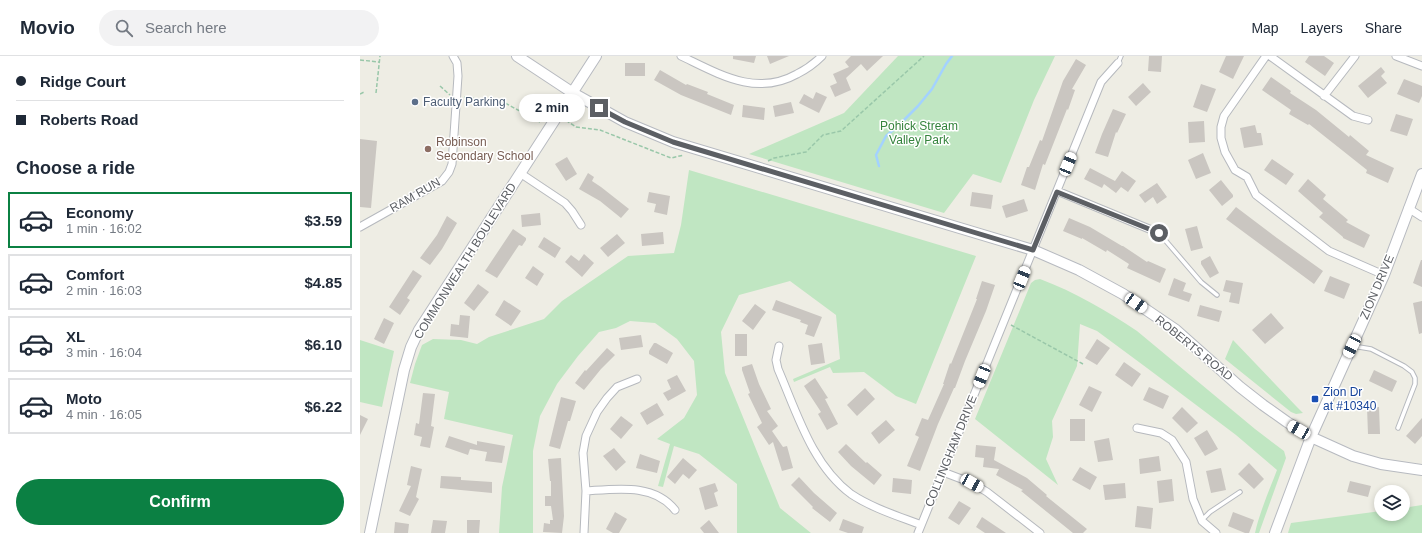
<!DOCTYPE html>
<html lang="en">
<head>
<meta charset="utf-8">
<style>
	body { margin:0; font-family:Helvetica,sans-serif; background:#f2f2f3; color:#1f2937; height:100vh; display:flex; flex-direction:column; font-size:15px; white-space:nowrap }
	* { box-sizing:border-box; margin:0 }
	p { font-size:13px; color:#747a83 }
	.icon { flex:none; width:22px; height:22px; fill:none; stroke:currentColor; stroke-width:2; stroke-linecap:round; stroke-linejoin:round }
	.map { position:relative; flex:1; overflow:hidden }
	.side { display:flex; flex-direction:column; background:#fff; width:360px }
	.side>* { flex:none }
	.hud { display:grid; align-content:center; height:88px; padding:0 16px; background:#fff }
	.controls { position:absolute; left:1014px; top:429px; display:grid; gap:8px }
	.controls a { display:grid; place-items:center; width:36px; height:36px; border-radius:50%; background:#fff; box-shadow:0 2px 6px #0003; font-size:20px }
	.end { position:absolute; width:18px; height:18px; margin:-9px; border:5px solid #5c5f64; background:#fff; box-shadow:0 0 0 2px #fff }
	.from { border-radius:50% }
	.bubble { position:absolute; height:28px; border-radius:14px; background:#fff; box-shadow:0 2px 6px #0003; font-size:13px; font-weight:700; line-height:28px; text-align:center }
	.car { position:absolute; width:12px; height:24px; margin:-12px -6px; border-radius:5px; box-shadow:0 0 3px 1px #0007; background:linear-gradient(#fff 24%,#345 0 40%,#fff 0 76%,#345 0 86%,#fff 0) }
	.hud b { display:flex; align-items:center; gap:14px; height:38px; font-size:15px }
	.hud b+b { border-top:1px solid #e0e1e3 }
	.hud i { width:10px; height:10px; background:#1f2937 }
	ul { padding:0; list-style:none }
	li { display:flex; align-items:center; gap:12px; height:56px; margin:0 8px 6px; padding:0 8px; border:2px solid #e0e1e3; border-radius:0px }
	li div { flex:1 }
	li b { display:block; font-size:15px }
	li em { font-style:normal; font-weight:700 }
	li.on { border-color:#0b8043 }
	li>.icon { width:36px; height:36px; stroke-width:1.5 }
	h2 { padding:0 16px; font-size:18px; line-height:48px }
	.action { display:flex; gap:8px; margin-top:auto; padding:8px 16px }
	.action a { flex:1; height:46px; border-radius:24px; background:#0b8043; color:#fff; font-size:16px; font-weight:700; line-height:46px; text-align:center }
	header { display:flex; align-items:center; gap:24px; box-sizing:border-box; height:56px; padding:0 20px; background:#fff; border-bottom:1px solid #e0e1e3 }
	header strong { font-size:19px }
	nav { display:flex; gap:22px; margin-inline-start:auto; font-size:14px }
	.search { width:280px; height:36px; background:#f2f2f3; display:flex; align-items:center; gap:10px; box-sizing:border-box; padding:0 14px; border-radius:22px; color:#747a83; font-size:15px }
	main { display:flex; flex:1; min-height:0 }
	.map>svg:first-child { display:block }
	.green { fill:#c0e6c2 }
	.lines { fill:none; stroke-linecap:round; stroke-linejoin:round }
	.stream { stroke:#a3d2ff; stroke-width:2.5 }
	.building { fill:#cac6c1 }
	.lane-casing { stroke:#b6b9be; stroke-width:5.5 }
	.street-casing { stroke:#b6b9be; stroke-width:9 }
	.secondary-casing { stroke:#b7bac0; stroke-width:12 }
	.path { stroke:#99c7a9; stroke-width:1.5; stroke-dasharray:4 2; stroke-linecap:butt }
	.lane { stroke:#fff; stroke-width:3.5 }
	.street { stroke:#fff; stroke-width:7 }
	.secondary { stroke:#fff; stroke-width:10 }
	.route { stroke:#5c5f64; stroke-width:5 }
	.service-dot { fill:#5c6f8a; stroke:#fff; stroke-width:1.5 }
	.education-dot { fill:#8d6e63; stroke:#fff; stroke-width:1.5 }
	.transit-dot { fill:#1a4fb4; stroke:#fff; stroke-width:1.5 }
	.labels { text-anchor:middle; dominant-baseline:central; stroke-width:3; stroke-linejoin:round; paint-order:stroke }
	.service-label { font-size:12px; fill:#4e5e75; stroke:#fff; text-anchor:start }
	.park-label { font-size:12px; fill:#34833c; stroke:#fff }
	.education-label { font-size:12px; fill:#785e54; stroke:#fff; text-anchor:start }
	.street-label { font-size:12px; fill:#5c5f64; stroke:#fff }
	.transit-label { font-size:12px; fill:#164399; stroke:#fff; text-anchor:start }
</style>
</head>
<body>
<header>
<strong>Movio</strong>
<div class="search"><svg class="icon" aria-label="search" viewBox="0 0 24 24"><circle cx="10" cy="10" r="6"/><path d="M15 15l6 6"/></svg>Search here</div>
<nav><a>Map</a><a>Layers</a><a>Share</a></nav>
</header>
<main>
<section class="side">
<div class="hud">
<b><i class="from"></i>Ridge Court</b>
<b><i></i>Roberts Road</b>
</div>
<h2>Choose a ride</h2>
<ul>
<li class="on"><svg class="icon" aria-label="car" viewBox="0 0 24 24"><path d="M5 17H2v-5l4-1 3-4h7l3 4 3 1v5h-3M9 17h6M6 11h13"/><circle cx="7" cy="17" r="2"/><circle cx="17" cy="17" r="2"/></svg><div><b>Economy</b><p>1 min · 16:02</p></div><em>$3.59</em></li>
<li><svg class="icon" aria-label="car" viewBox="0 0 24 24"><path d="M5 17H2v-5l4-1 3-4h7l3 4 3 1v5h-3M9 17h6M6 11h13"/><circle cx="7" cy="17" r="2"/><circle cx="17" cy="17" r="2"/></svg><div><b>Comfort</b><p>2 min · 16:03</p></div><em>$4.85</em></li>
<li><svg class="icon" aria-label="car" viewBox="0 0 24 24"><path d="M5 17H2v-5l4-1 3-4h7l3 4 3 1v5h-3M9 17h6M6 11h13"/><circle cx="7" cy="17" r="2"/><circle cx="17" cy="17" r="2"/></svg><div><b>XL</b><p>3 min · 16:04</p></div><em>$6.10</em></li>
<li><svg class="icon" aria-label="car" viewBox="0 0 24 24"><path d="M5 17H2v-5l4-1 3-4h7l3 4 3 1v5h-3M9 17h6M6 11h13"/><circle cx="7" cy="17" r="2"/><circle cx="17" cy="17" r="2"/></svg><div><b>Moto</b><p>4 min · 16:05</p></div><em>$6.22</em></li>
</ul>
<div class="action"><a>Confirm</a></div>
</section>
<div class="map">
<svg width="1062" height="477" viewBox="0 0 1062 477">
	<rect width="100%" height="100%" fill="#eeede4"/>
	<!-- green -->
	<path class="green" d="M538,0H695L674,44L641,127L613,118L584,157L389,98L484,57Z
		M329,114L616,200L556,348L536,340L504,316L473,317L470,311L434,326L433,323L480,303L476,259L430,225L379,239L361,276L365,317L420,452L451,477H377V428L339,398L314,390L303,431L298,430L310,388L297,383L324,362L337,339L334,305L317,283L295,267L270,265L256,272L239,276L218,300L197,328L180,360L173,395V477H139L142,431L153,379L84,363L89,336L50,327L55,308L62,289L73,283L101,284L117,288L129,281L184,263L202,245L268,200L314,197L321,169Z
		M680,223C715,236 747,255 777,275L895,373L924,395L926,402L899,477H895C900,455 909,435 917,414L876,379L787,312L737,275L720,268L717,310L692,365L693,381L686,403L698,429L615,363L671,227L675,224Z
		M0,284L34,295L22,351L0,346Z
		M873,284L936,350L943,357L936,358L931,356L865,303Z
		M1062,449V477H928L931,467L1021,455V458H1043V452Z"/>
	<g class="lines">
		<!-- stream -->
		<path class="stream" d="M519,110L516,99L526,80L538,70L558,50L572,33L586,8L592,0"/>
	</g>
	<!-- building -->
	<path class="building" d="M373,0H396L394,7L373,3Z
		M407,0H429L410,8Z
		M491,0H523L507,15L501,8L486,22L491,34L475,41L470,30L477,27L473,18L489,11L485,6Z
		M789,0H802L801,16L788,15Z
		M866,0H884L873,23L859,16Z
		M949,0H964L974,7L965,20L945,6Z
		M716,3L726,9L712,33L715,34L708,54L707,53L685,109L683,108L675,134L661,129L667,111H669L680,84L682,85L703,25Z
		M265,7H285V20H265Z
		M1021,11L1025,16L1021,20L1027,27L1008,42L998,30Z
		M300,14L326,29L327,28L348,36L347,38L374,49L371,59L321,39L294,24Z
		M911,21L931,35L930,37L956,54L989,81L990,79L1009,95L1006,99L1034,112L1028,127L1006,117L1007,114L973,87L949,68L948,69L929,58L931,54L902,34Z
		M1044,23L1062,30V40L1059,47L1037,38Z
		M783,27L791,36L776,50L768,41Z
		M841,28L856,33L847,56L833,51Z
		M456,36L467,41L459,57L439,47L444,38L453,43Z
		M431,46L434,57L415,61L413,50Z
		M383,49L405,52L404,64L382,61Z
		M753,53L766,58L757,77L756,76L748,101L735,97L742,78Z
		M1036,58L1053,63L1047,80L1030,75Z
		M844,65L845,86L829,87L828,66Z
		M895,69L897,77H901L903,89L884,92L880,72Z
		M0,83L17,85L11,152L0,151Z
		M843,97L851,117L836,123L828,104Z
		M207,101L217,118L206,125L195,108Z
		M912,103L934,118L926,129L904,114Z
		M730,112L755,125L762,115L776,125L768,136L761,131L756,137L744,128L742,132L724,123Z
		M228,117L234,121L232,125L241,131L269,153L261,162L240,145L219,133Z
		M948,123L966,139L963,143L988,164L986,166L1010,179L1004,192L983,182V181L959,161L963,157L938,135Z
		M861,124L873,139V141L862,150L849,134Z
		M797,127L807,141L797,148L793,141L785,147L779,139Z
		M289,136L310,140L307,159L294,156L296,148L287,146Z
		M612,136L633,139L631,153L610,150Z
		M664,143L668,155L646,162L642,150Z
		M876,151L917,182L963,215L954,228L866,163Z
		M180,157L181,169L162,171L161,159Z
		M87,160L97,167L82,193L70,209L60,202L77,179Z
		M709,162L730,171L762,190H763L787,206L788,205L806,213L800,227L767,212L769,208L747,194L746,196L722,182V183L703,175Z
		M837,170L843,192L831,195L825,173Z
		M153,173L166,182V184L162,190L159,189L137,222L125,215Z
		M303,176L304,188L282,190L281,178Z
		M257,178L265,187L248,201L240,192Z
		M184,181L201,192L195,202L178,191Z
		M224,198L234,207L222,221L205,206L211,199L219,205Z
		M850,200L859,217L850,222L841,208V205Z
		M1061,204H1062V231L1053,227Z
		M173,210L184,218L177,230L165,222Z
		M53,214L62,220L47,242L50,244L40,259L29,251Z
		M970,220L990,228L984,243L964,235Z
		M814,222L826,227L823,235L832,238L829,246L808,239Z
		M866,224L883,227L879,248L869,246L871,237L863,235Z
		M622,225L635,229L626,255L605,305L595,332H594L578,368L560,415L547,410L559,381L555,379L562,362L568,364L584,328H583L590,307L591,308L617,243H616Z
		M118,228L129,236L114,255L104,247Z
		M144,244L161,255L151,270L135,259Z
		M416,244L462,261L454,281L445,278L448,269L440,266L441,264L412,254Z
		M1062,245V277L1059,278L1053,247Z
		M395,248L406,256L393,274L382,265Z
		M840,249L862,255L859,266L837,260Z
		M911,257L924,272L905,288L892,274Z
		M100,259L110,260L108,282L90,280L91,268L99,269Z
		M24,262L34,267L24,288L14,283Z
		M375,278H387V300H375Z
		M281,279L283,291L261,294L259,282Z
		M737,283L750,292L737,309L725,302Z
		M294,287H296L313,297L307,308L289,298V295Z
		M462,287L465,307L451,309L448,289Z
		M247,292L255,299L241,313L224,334L215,327L225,314L226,315Z
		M764,306L781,318L772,331L755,319Z
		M392,308L399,328L411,353L407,355L418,370L412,375L423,391L427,390L433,412L422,415L413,386L409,389L397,371L402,367L388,338L390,337L382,314V311Z
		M1014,314L1037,325L1032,336L1009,325Z
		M317,319L326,335L308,345L303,337L311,333L307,324Z
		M455,322L468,342L465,343L478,368L467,374L458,358L461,356L444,330Z
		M729,330L742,336L732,356L719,349Z
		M789,331L809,340L803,353L783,344Z
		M505,332L515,343L497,360L487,349Z
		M63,337L75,338L71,370L74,371L70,392L60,390L62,381L54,379L56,367L59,368Z
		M201,341L216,345L210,365H208L200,393L189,390Z
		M297,347L304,359L287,369L280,357Z
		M822,351L838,367L827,377L812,362Z
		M1007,351H1019L1020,378H1008Z
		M0,359L8,363L0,379Z
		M261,360L273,369L261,383L250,373Z
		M1062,362V380L1055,388L1046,380Z
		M710,363H725V385H710Z
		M526,364L535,374L519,388L511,377Z
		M847,374L858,393L845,400L834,382Z
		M89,380L117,389V385L145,390L142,407L125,405L127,396L110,393L108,399L85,391Z
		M749,382L753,404L738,406L734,385Z
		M486,388L506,407L507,406L522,419L514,429L491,410L478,396Z
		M616,389L636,391L634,404L667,422L687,439L686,440L727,473L723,477H713L661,435L663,434L636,419L639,413L623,411L624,402L615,401Z
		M254,392L266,406L256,415L243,400Z
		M280,398L300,405L297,417L276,412Z
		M799,400L801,415L780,418L779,403Z
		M201,402L204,460L202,477L183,476L184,467L190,468V464H193L191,450H185V440H191V425H190L188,403Z
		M323,402L337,414L329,423L323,418L315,428L307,421Z
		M889,407L904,423L894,433L878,418Z
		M51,410L62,413L56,441L59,443L50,460L39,455L51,430L47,429Z
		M720,411L737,421L730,434L712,424Z
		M861,412L866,434L851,437L846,415Z
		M81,420L101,421V424L132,426V437L80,432Z
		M439,421L454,437L477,457L470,466L452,452L453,451L431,429Z
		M533,422L552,424L551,438L532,436Z
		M812,423L814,445L799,447L797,425Z
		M990,425L1011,430L1008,441L987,436Z
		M355,427L358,435L354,437L358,450L345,454L339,432Z
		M765,427L766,442L745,444L743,429Z
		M599,445L611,452L599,469L588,462Z
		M777,450L793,452L791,473L775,471Z
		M255,456L267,463L259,477H253L246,473Z
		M873,456L894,464L889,477H885L868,470Z
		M622,461L646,477H625L616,471Z
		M483,463L504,471L502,477H488L479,474Z
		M73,464L87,465L85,477H71Z
		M107,464H120L119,477H107Z
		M349,464L359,477H344L340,472Z
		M35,466L49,468L48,477H34Z"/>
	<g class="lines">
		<!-- lane casing -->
		<g class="lane-casing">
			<path id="lane" d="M758,7L761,0
				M799,177L841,226L857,239
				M993,290L1011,293L1044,310L1052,316L1055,322V328L1038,372
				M842,464L850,456L880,436"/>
		</g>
		<!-- street casing -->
		<g class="street-casing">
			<path id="street" d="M321,0C359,18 396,41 437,18C447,13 454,8 462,0
				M906,0L864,60L861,71V82L865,96L875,114L887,121L896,139L969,195L1024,219
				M910,0L993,60L1008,64
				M1036,0L1062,10
				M964,40L995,0
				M160,117L205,147L212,155L221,169
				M697,135L799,177
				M1048,152L1062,161
				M0,171L82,125L89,116L92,108L98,20L97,7L93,0
				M419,290L416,304L418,313C437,357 452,409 491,438C512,452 538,460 561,469
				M777,372L801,377L812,384L826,406L833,443L842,465L856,477
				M583,416L612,427L627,436L680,477
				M226,435C256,433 294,427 315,454
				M224,477L226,435L223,397L226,380L237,356L247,342L257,331L277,323
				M558,477L741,26L758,7"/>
		</g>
		<!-- secondary casing -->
		<g class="secondary-casing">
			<path id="secondary" d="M157,0L213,37L265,66L313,86L673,194L719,214L763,238L816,274L880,331L903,349L927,366L951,381L993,400L1021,408L1062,414
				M10,477L44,314L51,291L59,274L236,0
				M915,477L951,381L1024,219L1062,118"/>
		</g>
		<!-- path -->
		<path class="path" d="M0,4L19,6
			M80,30L90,39
			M16,37L20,0
			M0,38L4,36
			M104,41L145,47L180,66
			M219,50L207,65L216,71L240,74L311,102L324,99
			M408,105L414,102L446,96L463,79L481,75L564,0
			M651,269L723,308"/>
		<!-- lane -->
		<use href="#lane" class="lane"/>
		<!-- street -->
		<use href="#street" class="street"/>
		<!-- secondary -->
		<use href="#secondary" class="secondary"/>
	</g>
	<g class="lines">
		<!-- route -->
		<path class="route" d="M239,52L265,66L313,86L673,194L697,136L799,177"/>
	</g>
	<!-- markers -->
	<circle class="service-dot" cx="55" cy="46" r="4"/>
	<circle class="education-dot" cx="68" cy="93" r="4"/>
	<rect class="transit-dot" x="951" y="339" width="8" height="8" rx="2"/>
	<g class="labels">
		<!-- service labels -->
		<g class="service-label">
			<text x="63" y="46">Faculty Parking</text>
		</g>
		<!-- park labels -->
		<g class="park-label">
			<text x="559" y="70">Pohick Stream<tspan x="559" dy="14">Valley Park</tspan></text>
		</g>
		<!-- education labels -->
		<g class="education-label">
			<text x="76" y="86">Robinson<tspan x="76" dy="14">Secondary School</tspan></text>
		</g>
		<!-- street labels -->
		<g class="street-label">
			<text transform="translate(55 139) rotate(-30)">RAM RUN</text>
			<text transform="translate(105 205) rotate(-58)">COMMONWEALTH BOULEVARD</text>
			<text transform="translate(1017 231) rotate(-67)">ZION DRIVE</text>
			<text transform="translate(834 292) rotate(39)">ROBERTS ROAD</text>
			<text transform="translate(591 395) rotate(-68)">COLLINGHAM DRIVE</text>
		</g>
		<!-- transit labels -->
		<g class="transit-label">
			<text x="963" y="336">Zion Dr<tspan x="963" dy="14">at #10340</tspan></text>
		</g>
	</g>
</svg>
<div class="controls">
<a><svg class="icon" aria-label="layers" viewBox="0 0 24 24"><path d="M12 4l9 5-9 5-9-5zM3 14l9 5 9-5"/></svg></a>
</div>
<i class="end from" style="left:799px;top:177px"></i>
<i class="end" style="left:239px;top:52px"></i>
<div class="bubble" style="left:159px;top:38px;width:66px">2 min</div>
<i class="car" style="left:708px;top:108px;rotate:22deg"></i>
<i class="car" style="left:662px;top:222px;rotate:22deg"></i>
<i class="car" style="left:776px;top:247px;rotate:124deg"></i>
<i class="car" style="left:992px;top:290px;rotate:206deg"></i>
<i class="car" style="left:622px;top:320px;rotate:202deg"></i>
<i class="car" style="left:939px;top:374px;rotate:300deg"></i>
<i class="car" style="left:612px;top:427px;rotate:119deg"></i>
</div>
</main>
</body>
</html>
